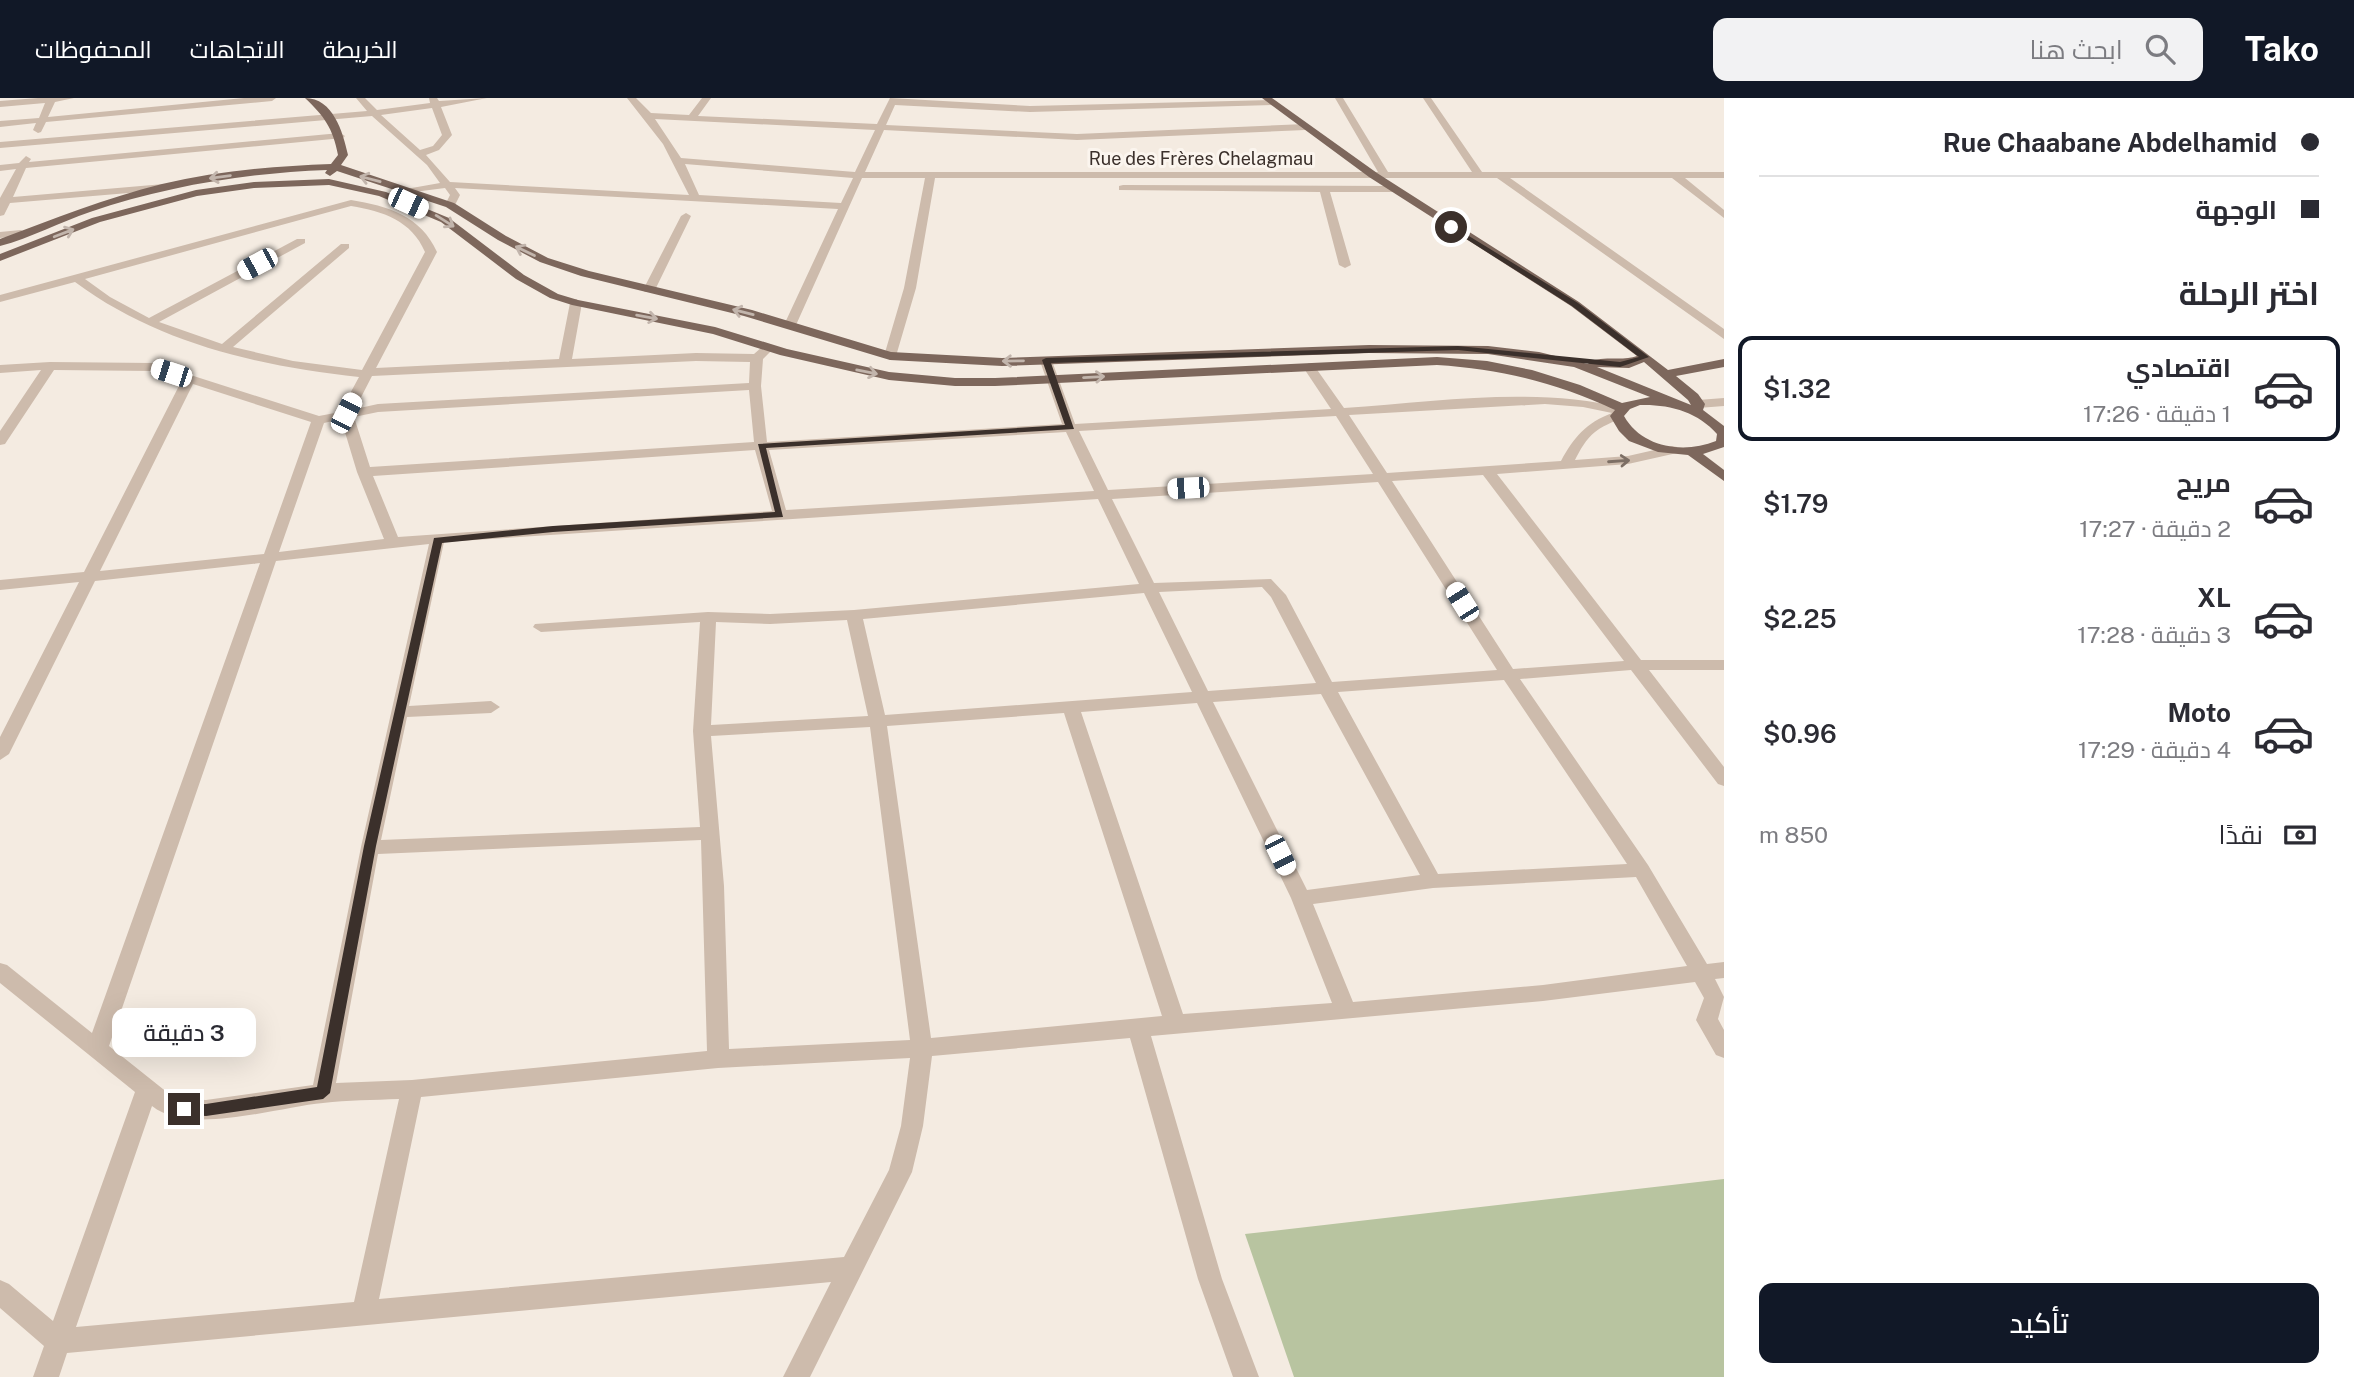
<!DOCTYPE html>
<html lang="ar">
<head>
<meta charset="utf-8">
<style>
	body { margin:0; font-family:"Public Sans",Cairo,sans-serif; background:#f2f2f3; color:#2b2b33; direction:rtl; height:100vh; display:flex; flex-direction:column; font-size:26px; white-space:nowrap }
	* { box-sizing:border-box; margin:0 }
	p { font-size:23px; color:#7c7c81 }
	.icon { flex:none; width:38px; height:38px; fill:none; stroke:currentColor; stroke-width:2; stroke-linecap:round; stroke-linejoin:round }
	.map { position:relative; flex:1; overflow:hidden; direction:ltr }
	.panel { display:flex; flex-direction:column; background:#fff; width:630px }
	.panel>* { flex:none }
	.guide { display:grid; align-content:center; height:154px; padding:0 35px; background:#fff }
	.end { position:absolute; width:32px; height:32px; margin:-16px; border:9px solid #3b302b; background:#fff; box-shadow:0 0 0 4px #fff }
	.from { border-radius:50% }
	.bubble { position:absolute; height:49px; border-radius:14px; background:#fff; box-shadow:0 7px 28px #0002; font-size:23px; font-weight:600; line-height:49px; text-align:center; direction:rtl }
	.car { position:absolute; width:21px; height:42px; margin:-21px -10px; border-radius:9px; box-shadow:0 0 5px 2px #0007; background:linear-gradient(#fff 24%,#345 0 40%,#fff 0 76%,#345 0 86%,#fff 0) }
	.guide b { display:flex; align-items:center; gap:24px; height:66px; font-size:26px }
	.guide b+b { border-top:2px solid #e1e1e2 }
	.guide i { width:18px; height:18px; background:#2b2b33 }
	ul { padding:0; list-style:none }
	li { display:flex; align-items:center; gap:21px; height:105px; margin:0 14px 10px; padding:0 21px; border:4px solid transparent; border-radius:14px }
	li div { flex:1 }
	li b { display:block; font-size:26px }
	li em { font-style:normal; font-weight:600 }
	li.current { border-color:#111827 }
	li>.icon { width:63px; height:63px; stroke-width:1.5 }
	h2 { padding:0 35px; font-size:32px; line-height:84px }
	.pay { display:flex; align-items:center; gap:18px; height:77px; padding:0 35px; font-size:26px }
	.pay p { margin-inline-start:auto }
	.primary-button { display:flex; gap:14px; margin-top:auto; padding:14px 35px }
	.primary-button a { flex:1; height:80px; border-radius:14px; background:#111827; color:#fff; font-size:28px; font-weight:600; line-height:80px; text-align:center }
	header { display:flex; align-items:center; gap:42px; box-sizing:border-box; height:98px; padding:0 35px; background:#111827; color:#fff }
	header strong { font-size:33px }
	nav { display:flex; gap:38px; margin-inline-start:auto; font-size:24px }
	.search { width:490px; height:63px; background:#f2f2f3; display:flex; align-items:center; gap:18px; box-sizing:border-box; padding:0 24px; border-radius:14px; color:#7c7c81; font-size:26px }
	main { display:flex; flex:1; min-height:0 }
	.map>svg:first-child { display:block }
	.green { fill:#b8c4a0 }
	.lines { fill:none; stroke-linecap:round; stroke-linejoin:round }
	.minor { fill:#cdbbac; fill-rule:evenodd }
	.major { fill:#7d675c; fill-rule:evenodd }
	.oneway { stroke:#c2b5ac }
	.oneway2 { stroke:#7d6f65 }
	.route { fill:#3b302b }
	.labels { text-anchor:middle; dominant-baseline:central; stroke-width:6; stroke-linejoin:round; paint-order:stroke }
	.far-street-label { font-size:18px; fill:#3b302b; stroke:#fbf5ee }
</style>
</head>
<body>
<header>
<strong>Tako</strong>
<div class="search"><svg class="icon" aria-label="search" viewBox="0 0 24 24"><circle cx="10" cy="10" r="6"/><path d="M15 15l6 6"/></svg>ابحث هنا</div>
<nav><a>الخريطة</a><a>الاتجاهات</a><a>المحفوظات</a></nav>
</header>
<main>
<section class="panel">
<div class="guide">
<b><i class="from"></i>Rue Chaabane Abdelhamid</b>
<b><i></i>الوجهة</b>
</div>
<h2>اختر الرحلة</h2>
<ul>
<li class="current"><svg class="icon" aria-label="car" viewBox="0 0 24 24"><path d="M5 17H2v-5l4-1 3-4h7l3 4 3 1v5h-3M9 17h6M6 11h13"/><circle cx="7" cy="17" r="2"/><circle cx="17" cy="17" r="2"/></svg><div><b>اقتصادي</b><p>1 دقيقة · 17:26</p></div><em>$1.32</em></li>
<li><svg class="icon" aria-label="car" viewBox="0 0 24 24"><path d="M5 17H2v-5l4-1 3-4h7l3 4 3 1v5h-3M9 17h6M6 11h13"/><circle cx="7" cy="17" r="2"/><circle cx="17" cy="17" r="2"/></svg><div><b>مريح</b><p>2 دقيقة · 17:27</p></div><em>$1.79</em></li>
<li><svg class="icon" aria-label="car" viewBox="0 0 24 24"><path d="M5 17H2v-5l4-1 3-4h7l3 4 3 1v5h-3M9 17h6M6 11h13"/><circle cx="7" cy="17" r="2"/><circle cx="17" cy="17" r="2"/></svg><div><b>XL</b><p>3 دقيقة · 17:28</p></div><em>$2.25</em></li>
<li><svg class="icon" aria-label="car" viewBox="0 0 24 24"><path d="M5 17H2v-5l4-1 3-4h7l3 4 3 1v5h-3M9 17h6M6 11h13"/><circle cx="7" cy="17" r="2"/><circle cx="17" cy="17" r="2"/></svg><div><b>Moto</b><p>4 دقيقة · 17:29</p></div><em>$0.96</em></li>
</ul>
<div class="pay"><svg class="icon" aria-label="cash" viewBox="0 0 24 24"><path d="M3 7h18v10H3z"/><circle cx="12" cy="12" r="2"/></svg>نقدًا<p>850 m</p></div>
<div class="primary-button"><a>تأكيد</a></div>
</section>
<div class="map">
<svg width="1724" height="1279" viewBox="0 0 1724 1279">
	<rect width="100%" height="100%" fill="#f4ebe1"/>
	<!-- green -->
	<path class="green" d="M1724,1081V1279H1294L1245,1136Z"/>
	<g class="lines">
		<!-- minor -->
		<path class="minor" d="M38,0H74L55,4L48,19L244,0H276L272,3L46,24L41,34L38,35L33,32L36,25L0,29V23L39,20L45,5L0,9V3Z
			M356,0H365L377,12L430,5L429,0H437L439,3L487,0L441,9L452,37L439,52L426,57L450,84L689,97L663,46L627,0H636L651,15L689,17L702,0H711L698,18L877,26L890,0L1030,8L1273,2L1278,5L1276,7L1030,14L895,7L886,27L1077,36L1305,26L1310,29L1305,32L1077,42L884,32L865,74H1378L1335,0H1343L1388,74H1472L1423,0H1431L1482,74H1724V80H1685L1724,112V120L1672,80H1510L1724,231V241L1497,80H935L916,190L896,258L890,262L884,258L904,190L925,80H862L796,227L790,231L784,227L838,111L455,90L460,97L454,109L450,110L445,107L450,97L445,90L406,95V91L440,85L427,67L372,18L0,50V44L367,13ZM432,10L442,37L433,48L420,52L381,17ZM655,21L875,32L855,74L681,60ZM685,66L853,80L841,105L699,97Z
			M340,35L345,38L343,40L26,70L13,99L164,86L169,89L164,92L10,105L4,117L0,118V100L16,71L0,73V67L19,65L26,58L31,61L29,64Z
			M1123,87L1394,88L1399,91L1394,94H1330L1351,167L1345,170L1339,167L1320,94L1119,92V88Z
			M351,102C388,108 421,118 437,154L376,270L559,261L570,205L576,201L582,205L572,261L696,255L754,256L762,249H770L772,252L763,261L761,288L767,344L1062,326L1040,263L1046,259L1052,263L1075,326L1331,311L1303,269L1309,265L1313,266L1344,310C1436,304 1533,288 1624,310L1626,313C1618,325 1607,324 1595,334C1586,341 1580,352 1575,362L1628,358L1672,348L1677,349V355L1628,366L1497,376L1641,562H1724V572H1649L1724,669V688L1718,686L1631,572L1520,581L1648,767L1707,866L1724,864V880L1715,881L1724,899L1718,921L1724,932V960L1716,957L1696,922L1704,900L1695,884L1543,903L1151,938L1222,1181L1259,1279H1233L1198,1181L1130,940L932,958L923,1028L912,1074L810,1279H783L831,1184L67,1255L59,1279H33L44,1248L0,1210V1182L9,1186L53,1223L135,994L0,885V865L7,867L92,935L260,465L95,483L9,656L0,662V639L79,484L0,492V482L84,474L182,282L152,273L54,272L5,346L0,347V333L41,272L0,275V267L50,264L153,265L319,318L340,314L359,279C258,268 157,245 75,184L0,204V197ZM351,108C383,113 412,123 425,154L362,272L293,263L233,249L349,150V146H341L222,246L159,224L305,145V141H297L149,220L110,199L85,181ZM696,263L750,264L749,285L378,306L355,311L372,278ZM193,286L311,324L264,456L100,473ZM749,292L754,344L370,369L354,319L378,314ZM1545,306L1583,309L1612,315C1586,325 1574,339 1561,363L1387,375L1349,317ZM1336,318L1373,376L1108,392L1079,333ZM341,321L357,374L384,441L279,454L324,325ZM1066,334L1094,393L786,412L769,352ZM755,352L772,413L398,439L373,378ZM1483,377L1624,563L1513,571L1392,383ZM1378,384L1497,572L1332,584L1286,497L1271,481L1154,485L1112,401ZM1098,401L1139,486L854,512L770,516L708,514L535,526L533,529L541,534L700,524L693,633L700,729L381,742L407,619L491,615L500,609L491,603L409,608L444,444ZM429,446L361,749L313,987L206,1002L184,1001L173,999L109,948L276,463ZM1262,489L1271,499L1316,585L1208,593L1159,494ZM1144,495L1192,594L885,617L863,521ZM847,522L868,618L711,627L716,524L770,526ZM1504,582L1610,740L1627,766L1438,776L1338,594ZM1321,596L1420,777L1307,792L1213,604ZM1197,605L1291,800L1332,905L1183,916L1081,614ZM1064,615L1162,918L931,940L887,628ZM870,629L910,942L729,951L724,788L711,638ZM701,742L707,953L412,982L336,985L378,756ZM1636,779L1687,868L1543,887L1353,904L1313,806L1433,790ZM910,960L901,1028L889,1072L844,1159L379,1201L421,999L718,970ZM399,1001L354,1204L76,1229L152,1008C189,1038 278,1009 323,1005C348,1002 373,1002 399,1001Z
			M686,115L691,118L655,192L645,194L643,192L681,118Z
			M21,132L26,135L25,137L0,140V134Z
			M1724,300V308L1698,310L1691,306L1698,302Z"/>
		<!-- major -->
		<path class="major" d="M305,0C333,0 343,34 348,57L341,67L454,105L506,138L548,160L589,173L752,212L891,254L1002,260L1369,247L1488,248L1539,254L1588,266C1597,256 1623,264 1637,258L1571,208L1369,79L1262,0H1272L1377,75L1579,204L1668,272L1724,261V269L1676,278L1698,296L1705,306L1703,312L1724,328V349L1703,356L1724,372V383L1688,357L1658,354L1629,343L1619,333L1610,318L1615,312C1557,285 1501,271 1437,267L995,288H955L889,282L780,257L713,236L572,207L550,200L516,181L441,124L379,98L329,87L254,90L197,98L100,124L0,163V156L92,120L196,92L254,84L329,81L386,94L449,120L524,177L558,196L578,202L715,229L787,251L889,274L955,280H995L1437,259L1487,263L1532,272L1580,287L1622,305L1650,299L1574,269L1488,256L1369,255L1002,268L890,262L744,218L581,178L540,164L498,142L446,109L337,73L330,78L325,75L327,72C247,75 167,88 90,114C60,124 31,140 0,148V141C53,121 106,100 162,86C217,73 275,68 331,66L338,57C333,30 324,18 305,0ZM1644,264L1688,302L1691,307L1597,269L1629,270ZM1640,307C1669,306 1698,314 1717,336L1716,343C1684,356 1642,350 1624,318L1630,311Z"/>
	</g>
	<!-- one-way arrows -->
	<defs><path id="oneway-shaft" d="M-6 0H5M1.5-3L5.5 0L1.5 3" fill="none" stroke-width="1.6" stroke-linecap="round" stroke-linejoin="round" transform="scale(1.75)"/></defs>
	<g class="oneway">
		<use href="#oneway-shaft" transform="translate(220 79) rotate(172)"/>
		<use href="#oneway-shaft" transform="translate(370 81) rotate(-165)"/>
		<use href="#oneway-shaft" transform="translate(445 123) rotate(32)"/>
		<use href="#oneway-shaft" transform="translate(64 135) rotate(-21)"/>
		<use href="#oneway-shaft" transform="translate(525 153) rotate(-154)"/>
		<use href="#oneway-shaft" transform="translate(743 214) rotate(-166)"/>
		<use href="#oneway-shaft" transform="translate(647 219) rotate(10)"/>
		<use href="#oneway-shaft" transform="translate(1013 263) rotate(179)"/>
		<use href="#oneway-shaft" transform="translate(867 274) rotate(11)"/>
		<use href="#oneway-shaft" transform="translate(1094 279) rotate(-3)"/>
	</g>
	<use class="oneway2" href="#oneway-shaft" transform="translate(1619 363) rotate(-4)"/>
	<!-- route -->
	<path class="route" d="M1451,127L1578,205L1649,259L1620,269L1458,252L1051,265L1074,331L766,350L783,419L553,434L442,445L376,748L330,995L323,1001L206,1018L179,1016L176,1011L179,1007L206,1006L317,989L364,748L434,440L553,428L775,414L758,346L1065,327L1042,262L1046,260L1458,248L1620,264L1639,259L1572,208L1449,130Z"/>
	<g class="labels">
		<!-- far-street labels -->
		<g class="far-street-label">
			<text x="1201" y="60">Rue des Frères Chelagmau</text>
		</g>
	</g>
</svg>
<i class="end from" style="left:1451px;top:129px"></i>
<i class="end" style="left:184px;top:1011px"></i>
<div class="bubble" style="left:112px;top:910px;width:144px">3 دقيقة</div>
<i class="car" style="left:408px;top:105px;rotate:115deg"></i>
<i class="car" style="left:257px;top:166px;rotate:242deg"></i>
<i class="car" style="left:171px;top:275px;rotate:288deg"></i>
<i class="car" style="left:346px;top:315px;rotate:27deg"></i>
<i class="car" style="left:1188px;top:390px;rotate:267deg"></i>
<i class="car" style="left:1462px;top:504px;rotate:328deg"></i>
<i class="car" style="left:1280px;top:757px;rotate:154deg"></i>
</div>
</main>
</body>
</html>
